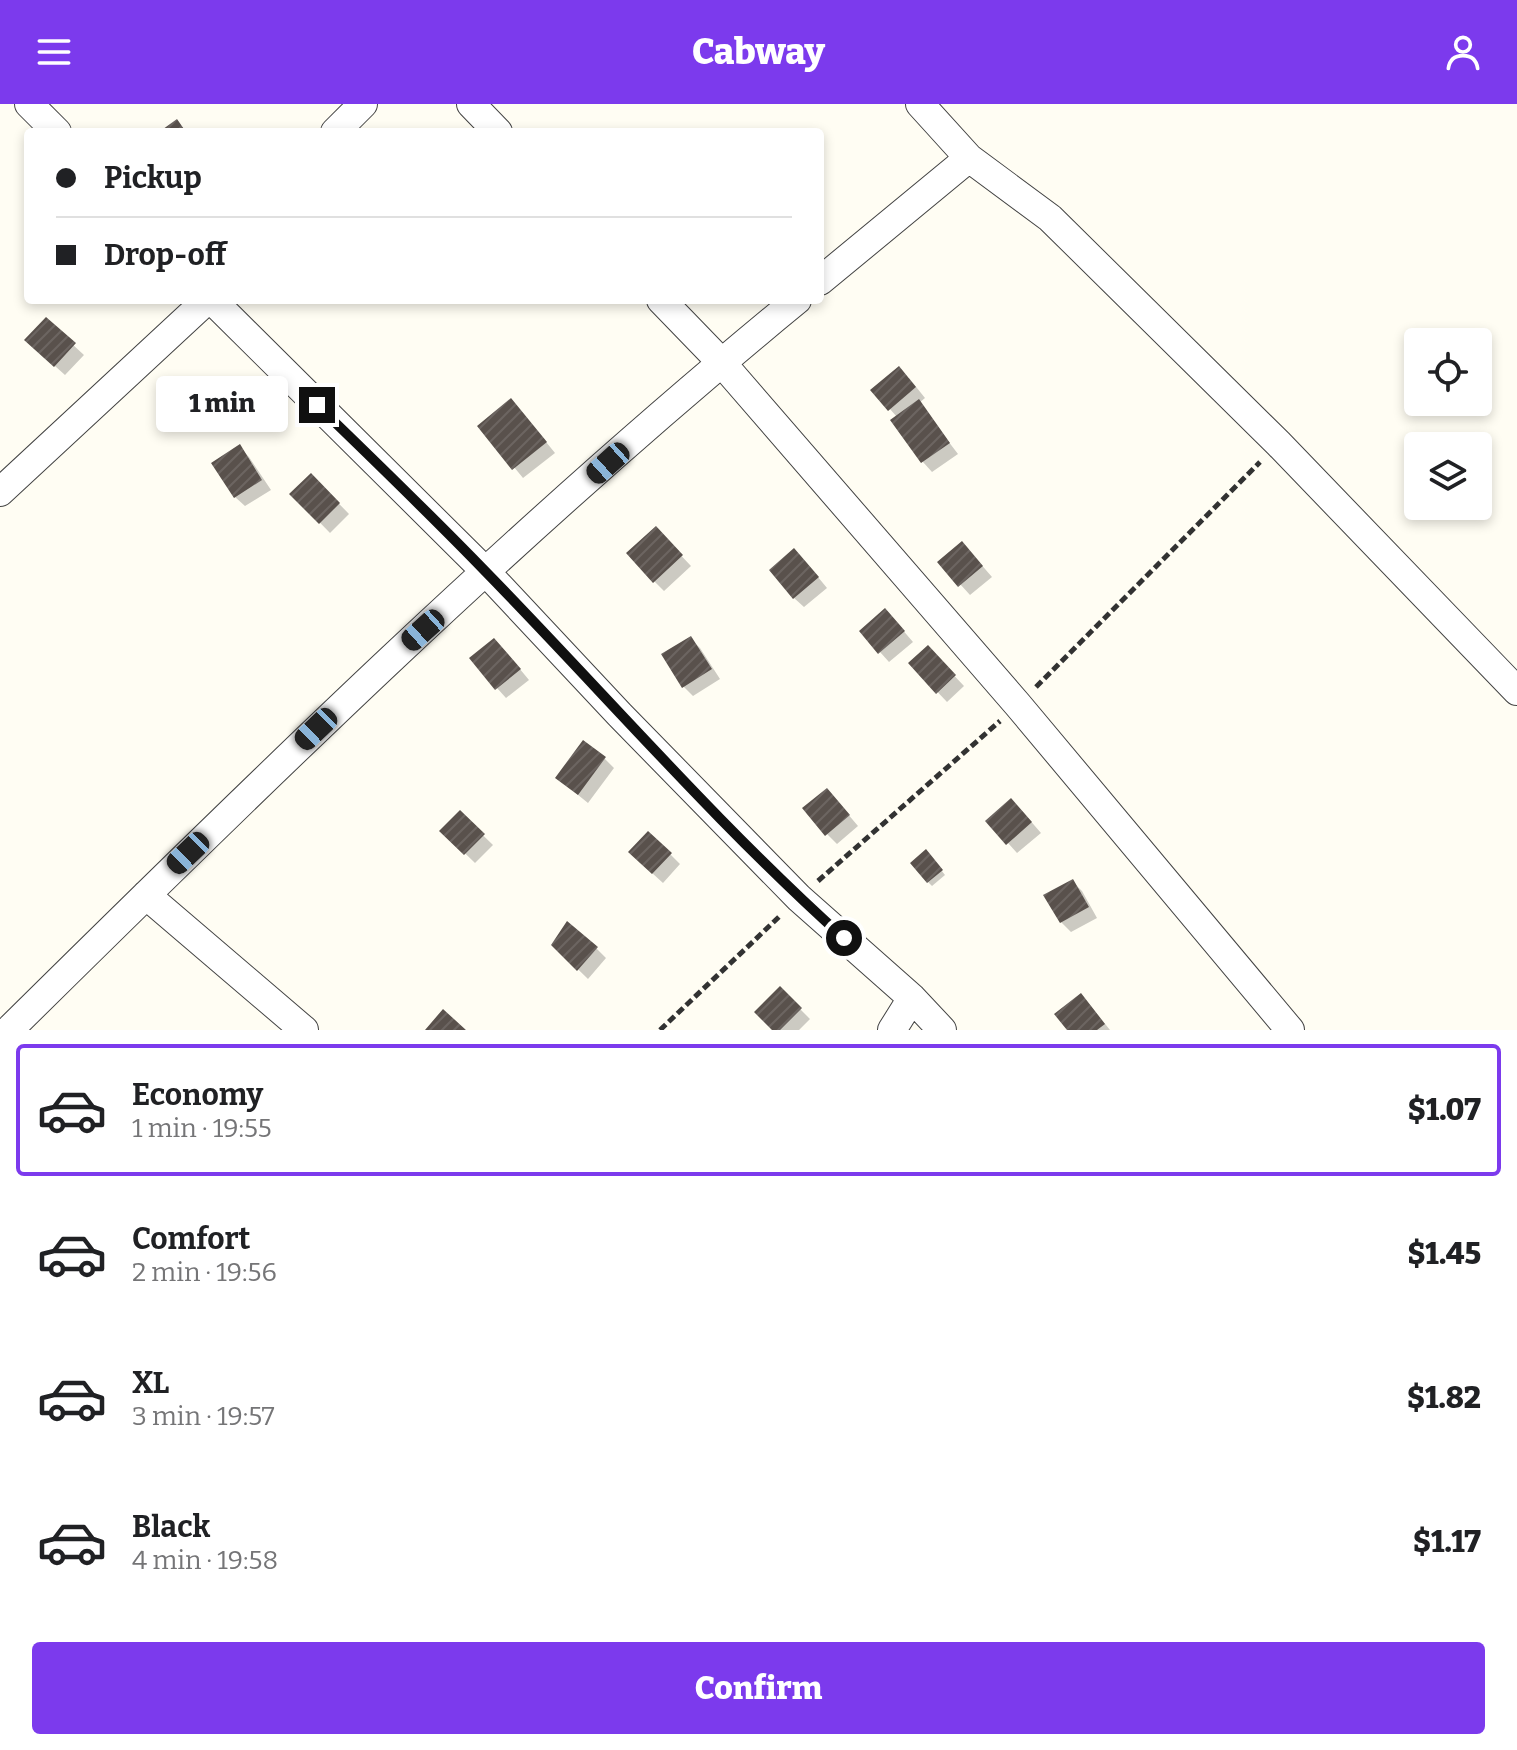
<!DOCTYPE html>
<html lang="en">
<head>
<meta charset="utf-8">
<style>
	body { margin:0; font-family:Bitter,serif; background:#f6f6f6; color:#202124; height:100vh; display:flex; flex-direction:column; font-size:30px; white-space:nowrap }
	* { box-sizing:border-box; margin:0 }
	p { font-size:26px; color:#757577 }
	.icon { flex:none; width:44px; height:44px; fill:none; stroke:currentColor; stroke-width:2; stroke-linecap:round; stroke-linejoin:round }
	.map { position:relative; height:926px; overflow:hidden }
	.sheet { display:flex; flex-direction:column; background:#fff; flex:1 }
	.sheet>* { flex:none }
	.top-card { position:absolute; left:24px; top:24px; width:800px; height:176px; border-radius:8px; box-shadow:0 4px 12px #0003; display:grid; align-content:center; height:176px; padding:0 32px; background:#fff }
	.fabs { position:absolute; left:1404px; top:224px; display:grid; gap:16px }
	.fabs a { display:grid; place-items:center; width:88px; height:88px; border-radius:8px; background:#fff; box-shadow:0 4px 12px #0003; font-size:40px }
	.end { position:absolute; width:36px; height:36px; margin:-18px; border:10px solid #101010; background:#fff; box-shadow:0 0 0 4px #fff }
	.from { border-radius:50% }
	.bubble { position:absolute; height:56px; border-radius:8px; background:#fff; box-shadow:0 4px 12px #0003; font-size:26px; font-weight:800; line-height:56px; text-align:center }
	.car { position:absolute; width:24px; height:48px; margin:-24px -12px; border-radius:10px; box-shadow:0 0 6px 2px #0007; background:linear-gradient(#222 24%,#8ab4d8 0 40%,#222 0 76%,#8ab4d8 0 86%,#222 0) }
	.top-card b { display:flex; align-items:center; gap:28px; height:76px; font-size:30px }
	.top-card b+b { border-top:2px solid #e0e0e0 }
	.top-card i { width:20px; height:20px; background:#202124 }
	ul { padding:14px 0 0; list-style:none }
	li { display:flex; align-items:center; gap:24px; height:132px; margin:0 16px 12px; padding:0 16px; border:4px solid transparent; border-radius:8px }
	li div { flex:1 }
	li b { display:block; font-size:30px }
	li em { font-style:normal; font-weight:800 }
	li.active { border-color:#7c3aed }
	li>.icon { width:72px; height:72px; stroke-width:1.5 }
	.action { display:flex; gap:16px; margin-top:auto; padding:16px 32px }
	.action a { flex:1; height:92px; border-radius:8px; background:#7c3aed; color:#fff; font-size:32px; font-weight:800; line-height:92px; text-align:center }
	header { display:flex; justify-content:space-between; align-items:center; height:104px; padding:0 32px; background:#7c3aed; color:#fff; font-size:36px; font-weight:800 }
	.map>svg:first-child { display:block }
	.shadow { fill:#0003 }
	.building { fill:url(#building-hatch) }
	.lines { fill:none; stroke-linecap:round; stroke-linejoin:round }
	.minor-casing { stroke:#434343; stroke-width:30 }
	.path { stroke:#323232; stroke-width:5; stroke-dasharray:8 4; stroke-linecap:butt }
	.minor { stroke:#fff; stroke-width:28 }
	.route { stroke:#101010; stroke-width:10 }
</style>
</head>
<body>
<header><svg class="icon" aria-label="menu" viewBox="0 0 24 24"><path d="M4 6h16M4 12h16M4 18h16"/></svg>Cabway<svg class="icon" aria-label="person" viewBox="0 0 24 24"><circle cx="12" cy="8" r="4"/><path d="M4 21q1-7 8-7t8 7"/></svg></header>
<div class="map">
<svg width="1517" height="926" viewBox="0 0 1517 926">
	<defs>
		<pattern id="building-hatch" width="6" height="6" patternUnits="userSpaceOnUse" patternTransform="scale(2)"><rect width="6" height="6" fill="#59514c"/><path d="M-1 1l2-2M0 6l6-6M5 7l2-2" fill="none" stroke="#6c6561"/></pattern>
	</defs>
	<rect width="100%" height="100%" fill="#fffdf3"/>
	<!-- shadow -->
	<path class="shadow" d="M46,216L84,251L65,271L37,246Z
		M909,274L925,294L919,299L958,350L932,368L923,358L897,313L873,286Z
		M521,307L555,349L523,374L480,322Z
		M239,343L249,353L271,386L245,402L235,393Z
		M311,371L349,410L330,429L292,390Z
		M656,425L691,462L664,487L654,477Z
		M972,450L992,473L970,491L940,458Z
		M804,456L827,484L804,503L794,494Z
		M895,517L913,538L889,558L880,548Z
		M690,534L700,544L720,575L693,592L683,582Z
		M928,544L964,582L947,598L911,560Z
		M504,546L529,576L506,594L497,584Z
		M604,654L614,664L588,699L557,674Z
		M836,696L858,722L837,740L827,730Z
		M1021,706L1041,729L1017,749L1008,739Z
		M460,709L493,741L475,759L442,727Z
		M670,750L680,760L663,779L640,758Z
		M930,752L945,771L932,782L928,778Z
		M1072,777L1082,787L1097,814L1071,828L1061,818Z
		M553,841L596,844L606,854L588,875Z
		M780,885L810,915L799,926H774Z
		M1090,901L1110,926H1070Z"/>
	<!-- building -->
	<path class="building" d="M177,15L186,28H159Z
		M46,213L76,239L54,263L24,236Z
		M899,262L916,283L888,307L870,286Z
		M511,294L547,338L512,366L477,322Z
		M919,295L950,339L921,359L890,316Z
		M240,340L262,376L234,394L211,359Z
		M311,369L340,399L319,420L289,390Z
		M656,422L683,451L653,479L626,449Z
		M962,437L983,462L958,483L937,458Z
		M794,444L819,473L793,495L769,466Z
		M885,504L905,527L878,550L859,527Z
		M691,532L712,565L682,584L661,550Z
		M494,534L521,565L495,586L469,554Z
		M928,541L956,571L936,590L908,559Z
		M583,636L606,653L578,691L555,674Z
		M827,684L850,711L825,732L802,704Z
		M1011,694L1032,718L1006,741L985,717Z
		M460,706L485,730L464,751L439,727Z
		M648,727L672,749L652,770L628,748Z
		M926,745L943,766L927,779L910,759Z
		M1073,775L1089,803L1060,819L1043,791Z
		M567,817L598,843L577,867L551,841Z
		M780,882L802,904L780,926H772L754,908Z
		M1081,889L1105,920L1097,926H1067L1054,910Z
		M443,905L466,926H425Z"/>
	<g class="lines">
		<!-- minor casing -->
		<g class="minor-casing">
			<path id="minor" d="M29,0L57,28
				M471,0L498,28
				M920,0L969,54L1050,114L1278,339L1517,587
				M335,28L363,0
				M820,177L969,54
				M212,196L486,468L620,611L799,794L912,894L942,926
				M661,196L721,258L1018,601L1290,926
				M0,388L207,196
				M146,791L304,926
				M9,926C263,675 520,423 797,196
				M892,926L912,894"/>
		</g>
		<!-- path -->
		<path class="path" d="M1036,583L1260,358
			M818,777L1000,617
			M660,926L781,811"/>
		<!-- minor -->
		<use href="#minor" class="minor"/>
	</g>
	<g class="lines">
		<!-- route -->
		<path class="route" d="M317,301C374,356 431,411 486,468C605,590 717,720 844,834"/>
	</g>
</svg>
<div class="fabs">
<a><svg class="icon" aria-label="locate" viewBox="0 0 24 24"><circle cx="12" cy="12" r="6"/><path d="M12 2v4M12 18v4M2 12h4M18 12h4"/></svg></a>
<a><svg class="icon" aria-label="layers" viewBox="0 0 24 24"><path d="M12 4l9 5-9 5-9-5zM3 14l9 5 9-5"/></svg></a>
</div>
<i class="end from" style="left:844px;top:834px"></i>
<i class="end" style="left:317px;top:301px"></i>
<div class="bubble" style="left:156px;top:272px;width:132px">1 min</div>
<i class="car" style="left:608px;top:359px;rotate:228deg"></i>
<i class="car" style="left:423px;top:526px;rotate:228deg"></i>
<i class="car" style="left:316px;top:625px;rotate:226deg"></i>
<i class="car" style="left:188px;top:749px;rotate:226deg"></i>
<div class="top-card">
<b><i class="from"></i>Pickup</b>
<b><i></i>Drop-off</b>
</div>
</div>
<section class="sheet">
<ul>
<li class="active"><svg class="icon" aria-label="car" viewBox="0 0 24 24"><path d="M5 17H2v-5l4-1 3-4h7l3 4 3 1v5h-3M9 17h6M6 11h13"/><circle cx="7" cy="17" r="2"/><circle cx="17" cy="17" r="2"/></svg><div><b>Economy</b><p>1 min · 19:55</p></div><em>$1.07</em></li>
<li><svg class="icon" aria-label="car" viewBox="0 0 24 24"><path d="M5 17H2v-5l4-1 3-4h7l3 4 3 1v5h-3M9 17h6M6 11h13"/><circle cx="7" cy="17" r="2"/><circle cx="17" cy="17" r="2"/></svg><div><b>Comfort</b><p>2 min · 19:56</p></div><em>$1.45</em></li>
<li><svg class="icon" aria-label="car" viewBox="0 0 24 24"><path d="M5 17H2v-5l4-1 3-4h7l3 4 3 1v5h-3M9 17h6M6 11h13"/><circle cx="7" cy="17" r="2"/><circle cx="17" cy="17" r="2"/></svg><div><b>XL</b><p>3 min · 19:57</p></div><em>$1.82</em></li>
<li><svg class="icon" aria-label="car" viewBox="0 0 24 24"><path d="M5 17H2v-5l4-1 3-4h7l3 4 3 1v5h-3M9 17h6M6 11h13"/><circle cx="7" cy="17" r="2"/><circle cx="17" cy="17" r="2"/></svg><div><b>Black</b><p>4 min · 19:58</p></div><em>$1.17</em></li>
</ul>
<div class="action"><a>Confirm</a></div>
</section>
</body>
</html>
